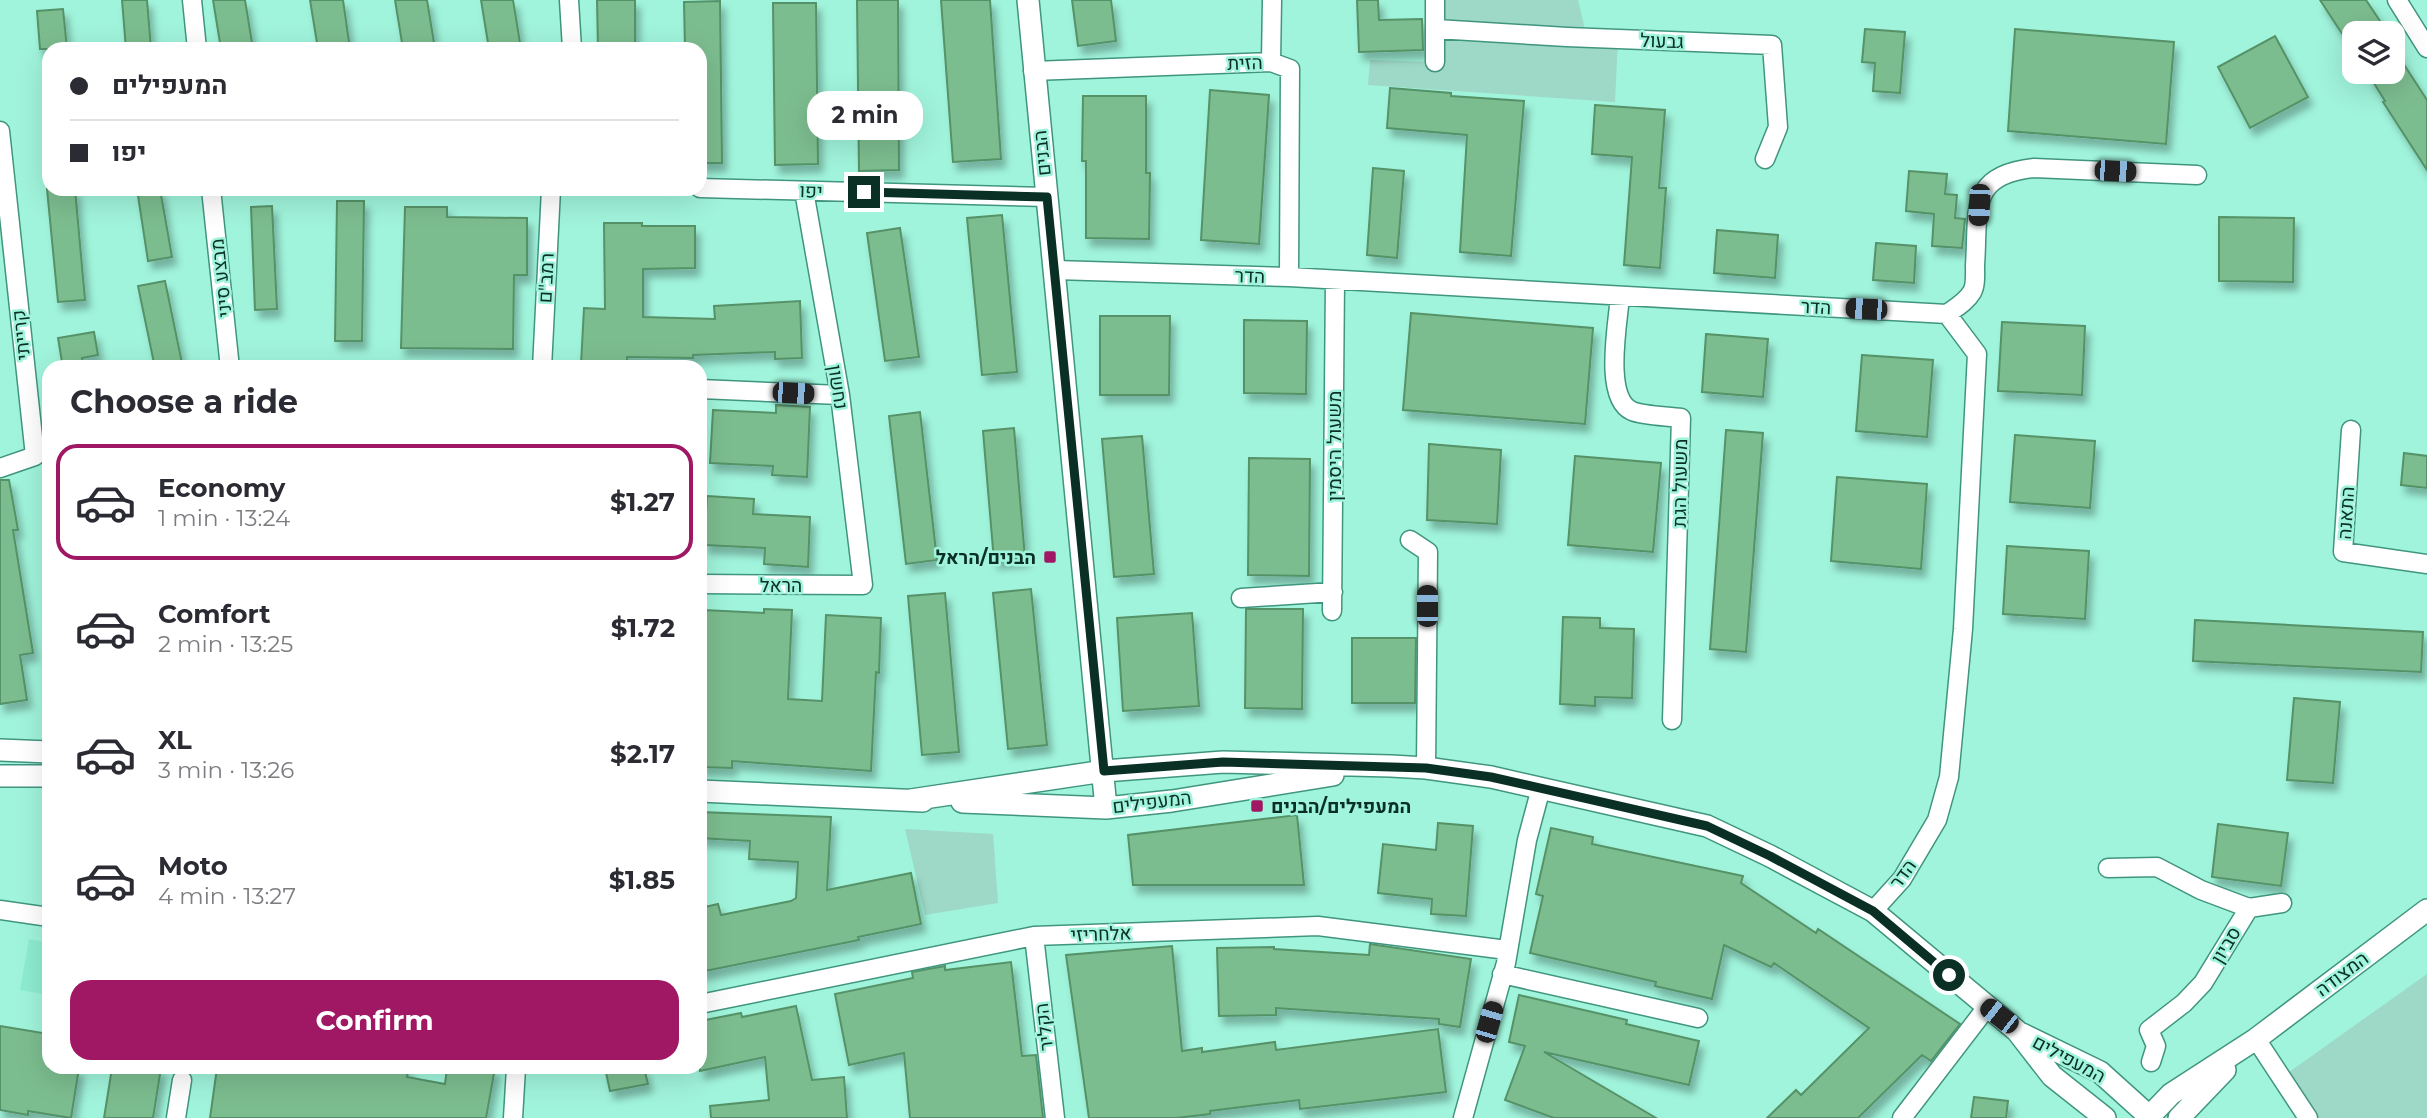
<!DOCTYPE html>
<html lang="en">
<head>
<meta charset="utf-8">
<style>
	body { margin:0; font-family:Montserrat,Heebo,sans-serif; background:#f7f7f7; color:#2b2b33; height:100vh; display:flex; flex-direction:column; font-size:26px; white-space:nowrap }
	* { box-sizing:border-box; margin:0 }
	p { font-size:23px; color:#7c7c81 }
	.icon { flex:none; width:38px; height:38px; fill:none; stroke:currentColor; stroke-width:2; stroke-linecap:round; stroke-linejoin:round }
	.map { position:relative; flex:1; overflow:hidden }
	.details { position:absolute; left:42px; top:360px; width:665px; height:714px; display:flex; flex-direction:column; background:#fff; border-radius:21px; box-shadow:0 7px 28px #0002 }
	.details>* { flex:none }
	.banner { position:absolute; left:42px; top:42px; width:665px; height:154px; border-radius:21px; box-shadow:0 7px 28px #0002; display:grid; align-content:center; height:154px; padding:0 28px; background:#fff }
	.buttons { position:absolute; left:2342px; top:21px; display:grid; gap:14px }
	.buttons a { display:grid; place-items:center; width:63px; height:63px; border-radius:14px; background:#fff; box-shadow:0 7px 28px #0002; font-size:35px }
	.end { position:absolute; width:32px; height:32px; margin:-16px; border:9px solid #0a2f25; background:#fff; box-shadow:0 0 0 4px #fff }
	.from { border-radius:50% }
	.bubble { position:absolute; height:49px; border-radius:21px; background:#fff; box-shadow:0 7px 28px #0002; font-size:23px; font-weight:700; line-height:49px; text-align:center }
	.car { position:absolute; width:21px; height:42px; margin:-21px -10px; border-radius:9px; box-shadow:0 0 5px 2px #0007; background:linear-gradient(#222 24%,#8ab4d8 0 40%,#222 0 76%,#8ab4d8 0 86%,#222 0) }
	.banner b { display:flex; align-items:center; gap:24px; height:66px; font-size:26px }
	.banner b+b { border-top:2px solid #e1e1e2 }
	.banner i { width:18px; height:18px; background:#2b2b33 }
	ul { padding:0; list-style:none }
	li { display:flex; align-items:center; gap:21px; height:116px; margin:0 14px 10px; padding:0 14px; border:4px solid transparent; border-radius:21px }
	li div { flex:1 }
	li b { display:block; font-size:26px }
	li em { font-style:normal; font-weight:700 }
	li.current { border-color:#a01864 }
	li>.icon { width:63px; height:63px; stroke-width:1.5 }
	h2 { padding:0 28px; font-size:32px; line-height:84px }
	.cta { display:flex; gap:14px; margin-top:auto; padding:14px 28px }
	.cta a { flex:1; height:80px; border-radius:21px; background:#a01864; color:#fff; font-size:28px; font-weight:700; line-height:80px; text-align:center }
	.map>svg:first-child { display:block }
	.built { fill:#8decd0 }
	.green { fill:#9ed8c6 }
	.building { fill:#7bbd8f; stroke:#569268; stroke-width:2; filter:url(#shadow) }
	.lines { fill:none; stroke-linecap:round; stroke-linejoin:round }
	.minor-casing { stroke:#40957e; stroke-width:21 }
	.tertiary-casing { stroke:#40957e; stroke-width:24 }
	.minor { stroke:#fff; stroke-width:18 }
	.tertiary { stroke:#fff; stroke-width:21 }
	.route { stroke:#0a2f25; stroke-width:9 }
	.poi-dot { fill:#a01864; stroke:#a0f4db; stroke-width:2.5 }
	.labels { text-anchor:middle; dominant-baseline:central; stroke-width:5; stroke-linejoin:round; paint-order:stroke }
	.street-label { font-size:19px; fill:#0a2f25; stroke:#a0f4db }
	.poi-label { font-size:19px; font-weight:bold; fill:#0a2f25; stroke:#a0f4db; text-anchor:end }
</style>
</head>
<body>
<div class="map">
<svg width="2427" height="1118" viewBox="0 0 2427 1118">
	<defs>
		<filter id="shadow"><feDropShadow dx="4.5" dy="8" stdDeviation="3.5" flood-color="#0004"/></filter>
	</defs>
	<rect width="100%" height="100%" fill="#a0f4db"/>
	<!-- built -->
	<path class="built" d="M29,939L49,943V995L20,990Z"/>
	<!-- green -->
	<path class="green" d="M1435,0H1578L1587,38L1618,39L1615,102L1368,85L1370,60L1435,62Z
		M905,829L993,834L998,903L925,915Z
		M2427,974V1118H2311L2282,1077Z"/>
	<!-- building -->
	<path class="building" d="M122,0H147L151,49H126Z
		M213,0H245L253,49H221Z
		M310,0H343L350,49H318Z
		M395,0H427L435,49H403Z
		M481,0H513L521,49H489Z
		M597,0H635V49H598Z
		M857,0H898L899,170L859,171Z
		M941,0H990L1001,159L953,162Z
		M1072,0H1111L1116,41L1078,46Z
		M1357,0H1378L1379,20L1422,19L1423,50L1359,52Z
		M2320,0H2366L2388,33H2354V52Z
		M720,1L722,163H700V49H685L684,2Z
		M773,3H816L818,164L775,165Z
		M63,9L67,49H40L37,11Z
		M1865,29L1905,32L1900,93L1873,91L1875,63L1862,62Z
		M2015,29L2174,42L2166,144L2008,131Z
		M2275,36L2308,97L2250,128L2218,67Z
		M2392,46L2427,100V170L2383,102L2385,101L2367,72H2392Z
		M1390,88L1451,93V96L1524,101L1511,256L1460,252L1467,135L1387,128Z
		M1210,90L1269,95L1259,244L1201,240Z
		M1083,96H1146V173H1150L1149,239L1086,238V161H1082Z
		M1595,105L1665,110L1659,188H1666L1660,268L1624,265L1632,157L1592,154Z
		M1373,168L1404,171L1397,258L1367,255Z
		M1909,171L1947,174L1945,194L1957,195L1955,218L1965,219L1962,248L1932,246L1934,214L1906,211Z
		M47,189H75L85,300L58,302Z
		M137,189H160L172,257L148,261Z
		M337,201H364L362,341H335Z
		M272,206L277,309L255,310L251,207Z
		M405,207H447V217L527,218V275H514L513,349L401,348Z
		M1002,215L1017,372L982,375L967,218Z
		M2219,217L2294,218L2293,282L2219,281Z
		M604,223H642V226H695V268L643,269V317L715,319L714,306L800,301L802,358L775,359V352L693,355V358L627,357V367L581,364L584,308L605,309Z
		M900,228L919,357L885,361L867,233Z
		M1717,230L1778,235L1775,278L1714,273Z
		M1876,243L1916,246L1914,283L1873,280Z
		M165,281L183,368H155L138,286Z
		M1411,313L1593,328L1585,424L1403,410Z
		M1100,316H1170L1169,395H1100Z
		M1244,320L1307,321L1306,394L1244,393Z
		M2002,322L2085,326L2082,395L1998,391Z
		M94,332L98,355L82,358L84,368H63L58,338Z
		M1706,334L1768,339L1763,397L1702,392Z
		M1862,355L1933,360L1927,437L1856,431Z
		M776,405L810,407L807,477L772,475L773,466L710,463L713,410L776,413Z
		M920,412L937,560L906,564L889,416Z
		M1014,428L1025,558L994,561L983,431Z
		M1726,430L1763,433L1746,652L1710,649Z
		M2015,435L2095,441L2090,508L2010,502Z
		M1142,436L1154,574L1114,577L1102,439Z
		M1429,444L1501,450L1497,524L1427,520Z
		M2404,453L2427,456V488L2401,485Z
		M1575,456L1661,463L1653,552L1568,545Z
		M1249,458L1310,459L1309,576L1248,575Z
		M1837,477L1927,484L1921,569L1831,561Z
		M0,480H9L18,530H13L33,653L20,655L27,700L0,704Z
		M707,496L754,499L753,514L810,517L808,567L764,564L765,548L704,545Z
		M2007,546L2089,551L2085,619L2003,614Z
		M1031,589L1047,745L1008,749L993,593Z
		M945,593L959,752L922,755L908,596Z
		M764,609L792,610L788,699L822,701L826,615L881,618L879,673L876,672L871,771L732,761V768L700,767V687L704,610L764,613Z
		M1246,609H1303L1302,709L1245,708Z
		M1192,613L1199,706L1123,711L1117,618Z
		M1563,617L1600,618V628L1634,629L1632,698L1595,697V706L1560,704Z
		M2195,620L2423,632L2421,672L2193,661Z
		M1352,638H1416L1415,703H1352Z
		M2294,698L2340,702L2333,783L2287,780Z
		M700,812L831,817L827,890L911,873L921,924L858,937L859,940L700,972V908L718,904L721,915L791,901L796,898L798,862L749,859L750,841L700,838Z
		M1297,815L1304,885H1133L1128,835Z
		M1438,823L1473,826L1466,916L1431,914L1432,899L1378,893L1383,844L1436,850Z
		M2218,824L2288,833L2281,886L2212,877Z
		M1551,828L1593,837L1592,844L1743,876L1741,883L1816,933L1818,929L1960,1024L1931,1061L1922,1055L1858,1118H1767L1796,1090L1801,1095L1869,1028L1774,963L1771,967L1724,945L1712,999L1655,986L1656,982L1530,953L1543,896L1536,894Z
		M1370,944L1471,959L1460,1027L1439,1024V1019L1276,1008V1015L1219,1016L1217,948L1274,947V949L1369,955Z
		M1172,946L1182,1051L1202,1048V1052L1275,1042L1276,1050L1438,1029L1446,1092L1300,1109L1299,1100L1210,1111V1114L1176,1118H1089L1066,955Z
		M1011,962L1022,1056L1036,1055L1043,1118H910L904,1053L849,1065L835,994L913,978L912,972L945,966V970Z
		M1519,995L1627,1020L1626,1024L1699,1041L1689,1085L1544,1052L1656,1118H1554L1505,1100L1525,1046L1509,1042Z
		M796,1006L812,1080L844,1077L847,1118H711L710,1106L769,1100L765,1057L700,1071V1021L741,1013L742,1017Z
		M0,1026L49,1034V1068H79L71,1118L28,1111V1115L0,1110Z
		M112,1068H161L153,1118H104Z
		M217,1068H409L407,1077L445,1084L447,1068H495L486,1118H210Z
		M605,1068H644L648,1084L610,1091Z
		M1974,1097L2008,1101L2006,1118H1971Z"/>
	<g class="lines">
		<!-- minor casing -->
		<g class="minor-casing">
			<path id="minor" d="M192,0L197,49
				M569,0L572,49
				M1435,0V62
				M2397,0L2427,48
				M1436,29L1567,37L1772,45L1778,127L1765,159
				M1271,62L1272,0
				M1033,71L1271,62L1290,69L1289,277
				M0,131L35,456L0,468
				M700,188L1047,197
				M211,189L230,368
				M1055,270L1289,277L1947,314
				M1620,296C1618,323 1603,398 1632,411C1644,416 1668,416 1681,418L1672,720
				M1947,314C1957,307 1966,302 1972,292C1976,285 1975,274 1975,265C1979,211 1967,175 2034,168L2197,175
				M542,368L551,189
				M700,389L840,395
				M2351,430L2343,552L2427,564
				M1410,540L1428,552L1426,768
				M700,584L863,585L840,395L804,191
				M1241,598L1333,592
				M1332,611L1335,280
				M2108,868L2157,867L2201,890L2249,908L2282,903
				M0,910L49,917
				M1873,911L1902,879L1937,820L1949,777L1963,629L1977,354L1947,314
				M1034,936L1055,1118
				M1502,974L1698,1018
				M700,1004L1034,936L1318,926L1507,950
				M2256,1039L2308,1118
				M2151,1062L2156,1046L2149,1030L2184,1003L2203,983L2249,908
				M176,1118L182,1080
				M513,1118L516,1068
				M1463,1118L1506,963L1527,840L1541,788
				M1902,1118L1987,1007"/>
		</g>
		<!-- tertiary casing -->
		<g class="tertiary-casing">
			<path id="tertiary" d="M1028,0L1106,808
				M0,750L49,752
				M0,776H49
				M700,791L923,801
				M911,800L1104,771L1223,762L1391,766L1426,768L1491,777L1707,826L1770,856L1873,911L2017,1031L2052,1076L2105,1118
				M962,802L1106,808L1172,801L1333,775
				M2022,1034L2100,1072L2151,1118
				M2148,1118L2171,1094L2256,1039L2427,910
				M2179,1118L2225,1070"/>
		</g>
		<!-- minor -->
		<use href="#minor" class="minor"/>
		<!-- tertiary -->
		<use href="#tertiary" class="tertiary"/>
	</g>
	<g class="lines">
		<!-- route -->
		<path class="route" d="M864,192L1047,197L1104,771L1223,762L1426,768L1491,777L1707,826L1770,856L1873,911L1949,975"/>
	</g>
	<!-- markers -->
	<g class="poi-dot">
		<rect x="1043" y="550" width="14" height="14" rx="3.5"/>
		<rect x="1250" y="799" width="14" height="14" rx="3.5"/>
	</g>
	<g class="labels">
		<!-- street labels -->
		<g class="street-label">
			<text transform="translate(1662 41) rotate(2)">גבעול</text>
			<text transform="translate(1245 63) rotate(-2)">הזית</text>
			<text transform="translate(1042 153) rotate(-96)">הבנים</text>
			<text transform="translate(811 191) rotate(2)">יפו</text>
			<text transform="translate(1250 276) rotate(2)">הדר</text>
			<text transform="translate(221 278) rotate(-96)">מבצע סיני</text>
			<text transform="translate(546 278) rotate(-87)">רמב"ם</text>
			<text transform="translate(1816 307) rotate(3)">הדר</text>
			<text transform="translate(21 335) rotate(-96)">קרייתי</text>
			<text transform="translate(838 387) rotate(81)">נחשון</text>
			<text transform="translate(1334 446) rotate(-90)">משעול היסמין</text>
			<text transform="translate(1680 483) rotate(-89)">משעול הגת</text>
			<text transform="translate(2346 513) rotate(-86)">התאנה</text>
			<text x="781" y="585">הראל</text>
			<text transform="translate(1152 802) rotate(-7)">המעפילים</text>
			<text transform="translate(1903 874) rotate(-54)">הדר</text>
			<text transform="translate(1101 934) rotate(-2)">אלחריזי</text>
			<text transform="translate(2226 945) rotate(-59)">סביון</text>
			<text transform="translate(2342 974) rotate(-37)">המצודה</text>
			<text transform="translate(1044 1027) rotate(-97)">הקליר</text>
			<text transform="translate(2069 1059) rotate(28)">המעפילים</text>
		</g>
		<!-- poi labels -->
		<g class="poi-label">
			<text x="1036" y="557">הבנים/הראל</text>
			<text x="1271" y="806" text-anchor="start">המעפילים/הבנים</text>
		</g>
	</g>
</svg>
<div class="buttons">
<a><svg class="icon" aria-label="layers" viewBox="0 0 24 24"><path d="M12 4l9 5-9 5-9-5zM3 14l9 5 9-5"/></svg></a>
</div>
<i class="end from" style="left:1949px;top:975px"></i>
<i class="end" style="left:864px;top:192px"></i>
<div class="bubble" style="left:807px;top:91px;width:116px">2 min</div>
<i class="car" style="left:2115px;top:171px;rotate:93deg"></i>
<i class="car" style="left:1979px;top:205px;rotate:183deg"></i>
<i class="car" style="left:1866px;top:309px;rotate:273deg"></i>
<i class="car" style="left:793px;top:393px;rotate:93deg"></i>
<i class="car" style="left:1427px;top:606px;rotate:0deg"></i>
<i class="car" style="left:1999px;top:1016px;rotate:308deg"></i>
<i class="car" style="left:1489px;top:1022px;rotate:16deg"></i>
<div class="banner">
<b><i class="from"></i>המעפילים</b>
<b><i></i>יפו</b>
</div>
<section class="details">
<h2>Choose a ride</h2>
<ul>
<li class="current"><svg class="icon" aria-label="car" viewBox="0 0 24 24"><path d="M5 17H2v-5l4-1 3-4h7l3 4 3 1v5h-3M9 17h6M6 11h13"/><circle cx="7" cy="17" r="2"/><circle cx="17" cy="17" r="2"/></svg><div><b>Economy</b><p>1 min · 13:24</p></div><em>$1.27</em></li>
<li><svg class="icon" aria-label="car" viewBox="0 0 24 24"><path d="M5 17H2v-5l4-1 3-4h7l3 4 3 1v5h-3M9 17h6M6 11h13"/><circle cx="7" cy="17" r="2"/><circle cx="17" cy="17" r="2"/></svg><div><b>Comfort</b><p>2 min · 13:25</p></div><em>$1.72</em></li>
<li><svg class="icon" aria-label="car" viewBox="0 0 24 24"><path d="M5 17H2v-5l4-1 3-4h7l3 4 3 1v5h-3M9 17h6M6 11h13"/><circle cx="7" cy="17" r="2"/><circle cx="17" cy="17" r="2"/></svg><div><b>XL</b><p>3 min · 13:26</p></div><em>$2.17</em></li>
<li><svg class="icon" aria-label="car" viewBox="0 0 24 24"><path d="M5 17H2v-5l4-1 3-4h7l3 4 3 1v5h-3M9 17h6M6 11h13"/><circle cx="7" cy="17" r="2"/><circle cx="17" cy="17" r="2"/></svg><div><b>Moto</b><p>4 min · 13:27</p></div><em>$1.85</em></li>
</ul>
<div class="cta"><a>Confirm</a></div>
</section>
</div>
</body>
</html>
